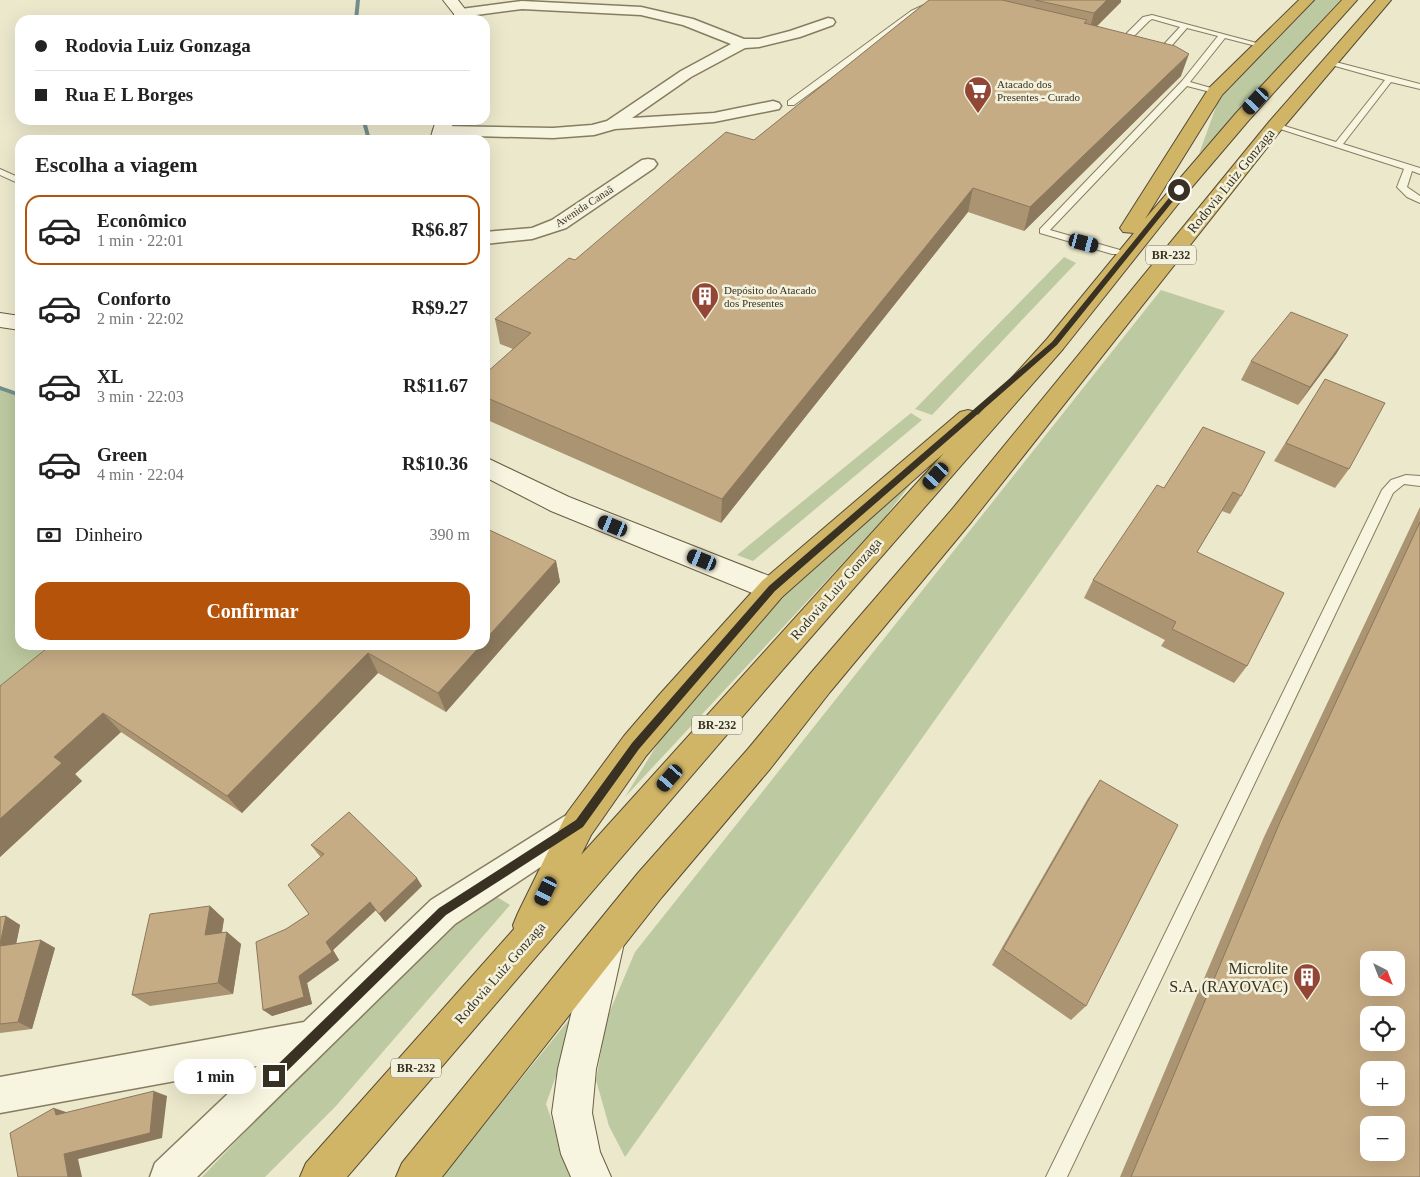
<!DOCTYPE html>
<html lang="pt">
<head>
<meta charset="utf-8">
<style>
	body { margin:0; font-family:Georgia,serif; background:#f2f2f2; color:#222; height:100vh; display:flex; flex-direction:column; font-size:19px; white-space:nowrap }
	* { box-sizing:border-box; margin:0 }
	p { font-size:16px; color:#767676 }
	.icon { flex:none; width:28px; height:28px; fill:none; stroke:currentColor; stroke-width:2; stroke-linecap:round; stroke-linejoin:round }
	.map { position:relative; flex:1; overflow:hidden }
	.side { position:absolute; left:15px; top:135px; width:475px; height:515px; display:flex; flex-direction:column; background:#fff; border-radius:15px; box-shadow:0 5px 20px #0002 }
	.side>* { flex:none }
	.top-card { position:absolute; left:15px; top:15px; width:475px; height:110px; border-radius:15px; box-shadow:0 5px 20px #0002; display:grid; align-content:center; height:110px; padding:0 20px; background:#fff }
	.needle { width:32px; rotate:138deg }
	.tools { position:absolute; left:1360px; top:951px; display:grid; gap:10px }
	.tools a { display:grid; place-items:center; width:45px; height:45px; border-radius:10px; background:#fff; box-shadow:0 5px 20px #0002; font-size:25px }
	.end { position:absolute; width:22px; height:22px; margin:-11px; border:6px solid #393223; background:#fff; box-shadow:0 0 0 2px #fff }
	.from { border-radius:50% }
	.bubble { position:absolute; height:35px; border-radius:15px; background:#fff; box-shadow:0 5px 20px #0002; font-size:16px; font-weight:800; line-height:35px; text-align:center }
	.car { position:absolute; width:15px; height:30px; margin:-15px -8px; border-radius:6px; box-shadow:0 0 4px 1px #0007; background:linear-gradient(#222 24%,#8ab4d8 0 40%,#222 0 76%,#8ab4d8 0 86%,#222 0) }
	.top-card b { display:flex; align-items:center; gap:18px; height:48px; font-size:19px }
	.top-card b+b { border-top:1px solid #e0e0e0 }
	.top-card i { width:12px; height:12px; background:#222 }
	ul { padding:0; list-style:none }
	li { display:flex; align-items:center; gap:15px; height:70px; margin:0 10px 8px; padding:0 10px; border:2px solid transparent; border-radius:15px }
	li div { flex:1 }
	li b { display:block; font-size:19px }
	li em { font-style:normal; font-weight:800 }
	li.on { border-color:#b45309 }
	li>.icon { width:45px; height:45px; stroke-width:1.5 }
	h2 { padding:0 20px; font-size:22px; line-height:60px }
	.pay { display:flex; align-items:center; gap:12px; height:55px; padding:0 20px; font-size:19px }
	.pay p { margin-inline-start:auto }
	.primary-button { display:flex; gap:10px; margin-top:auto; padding:10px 20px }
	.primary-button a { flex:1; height:58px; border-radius:15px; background:#b45309; color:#fff; font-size:20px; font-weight:800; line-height:58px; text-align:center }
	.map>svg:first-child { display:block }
	.green { fill:#bdc9a0 }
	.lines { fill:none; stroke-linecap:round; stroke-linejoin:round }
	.stream { fill:#728f8d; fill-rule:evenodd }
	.lane-casing { stroke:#877c61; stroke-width:2 }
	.street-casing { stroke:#877c61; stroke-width:3 }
	.secondary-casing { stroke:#695d44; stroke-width:2 }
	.highway-casing { stroke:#564a34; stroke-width:2 }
	.lane { fill:#f7f4df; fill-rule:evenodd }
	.street { fill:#f7f4df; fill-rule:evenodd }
	.secondary { fill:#f7f4df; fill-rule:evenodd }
	.highway { fill:#d1b566; fill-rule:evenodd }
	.wall { fill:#aa9472 }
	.shaded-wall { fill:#8b785d }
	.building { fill:#c6ac85; stroke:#8b785d; fill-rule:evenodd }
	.route { fill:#393223 }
	.labels { text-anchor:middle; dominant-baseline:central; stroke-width:5; stroke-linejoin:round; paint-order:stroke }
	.far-poi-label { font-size:11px; fill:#393223; stroke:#f3f1db; text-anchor:start }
	.far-street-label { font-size:11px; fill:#393223; stroke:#f3f1db }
	.shield { fill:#f3f1db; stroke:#716b5a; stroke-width:1 }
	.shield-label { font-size:12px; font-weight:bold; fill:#393223 }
	.street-label { font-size:14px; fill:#393223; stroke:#f3f1db }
	.near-poi-label { font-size:16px; fill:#393223; stroke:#f3f1db; text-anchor:end }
</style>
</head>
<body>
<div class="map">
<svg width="1420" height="1177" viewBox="0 0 1420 1177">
	<rect width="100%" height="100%" fill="#ebe8cc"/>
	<!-- green -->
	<path class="green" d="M1313,0H1340L1199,154L1218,101Z
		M1064,257L1076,263L932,415L915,409Z
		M1161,290L1225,311L625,1157L609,1126L596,1080L607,1018L635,952Z
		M0,388L20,395V645H59L0,691Z
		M911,413L922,420L753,561L737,555Z
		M914,480L880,523L625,797L674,717L780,600Z
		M489,892L510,905L336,1106L265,1177H202L400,970Z
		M581,1005L546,1104L572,1177H441Z"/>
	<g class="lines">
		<!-- stream -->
		<path class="stream" d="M356,0H360L358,20H354Z
			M358,120L366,121L371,140H367L362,122Z
			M0,386L20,393V397L0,390Z"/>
		<!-- lane casing -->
		<g class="lane-casing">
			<path id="lane" d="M926,4L933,6L917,15L794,105H788V101L911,11Z
				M1152,15L1264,45L1260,47L1225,38L1190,82L1218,90V94L1187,86L1050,230L1120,250V254H1112L1040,233V229L1182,81L1218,36L1187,28L1160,59H1154V55L1180,27L1152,19L1149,21L1121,49H1115V45L1143,17Z
				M1328,60L1420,84V89L1391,82L1343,144L1420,168V174L1412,171L1407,187L1420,196V203L1407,197L1397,187L1404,169L1271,126L1275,123L1336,142L1385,80L1328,64Z
				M0,169L20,178V184L0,175Z
				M1406,475L1420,476V486L1404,484L1393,493L1067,1177H1046L1382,490L1391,480Z"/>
		</g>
		<!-- street casing -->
		<g class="street-casing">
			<path id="street" d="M522,1L641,7L693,19L744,39H759L790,31L828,18L833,19L835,22L833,25L800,37L759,47L745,48L691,77L632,118L714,113L773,101L779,103L781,106L779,109L714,122L615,129L594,135L553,138L435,135L433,131L435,127L441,126L553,128L592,125L607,121L681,71L731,44L683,25L641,15L522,9L461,17L456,16L454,13L456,10L461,9Z
				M648,159L654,160L657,164L654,168L566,228L532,239L485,244V232L532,228L552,220L642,160Z
				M579,809L590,814L595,824L590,834L455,924L197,1177H150L155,1163L257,1066L0,1113V1077L304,1022L431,900L568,814Z"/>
		</g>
		<!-- secondary casing -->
		<g class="secondary-casing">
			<path id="secondary" d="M443,0H458L468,13L469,20H455L454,14Z
				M436,120H454L448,140H430Z
				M0,313L20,316V330L0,327Z
				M485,457L569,497L782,581L786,589L782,597L772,600L762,597L551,511L485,477Z
				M606,925L618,931L624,943L596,1069L592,1113L600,1152L611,1177H571L561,1154L552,1113L558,1069L588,943L594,931Z"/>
		</g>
		<!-- highway casing -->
		<g class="highway-casing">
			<path id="highway" d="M1299,0H1314L1222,95L1145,219L1237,112L1342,0H1357L1249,120L1186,194L1063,349L785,667L347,1177H300L306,1163L514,929L513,925L518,913L567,813L624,736L660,694L762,581L960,412L968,410L976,412L978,415L1047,339L1134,233L1123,232L1120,228L1209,88ZM944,453L581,855L591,835L646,756L782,597Z
				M1376,0H1391L1281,130L972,521L830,692L770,769L662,897L442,1177H396L402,1163L638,873L748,749L810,674L954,507L1269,122Z"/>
		</g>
		<!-- lane -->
		<use href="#lane" class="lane"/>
		<!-- street -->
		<use href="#street" class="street"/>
		<!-- secondary -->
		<use href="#secondary" class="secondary"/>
		<!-- highway -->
		<use href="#highway" class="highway"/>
	</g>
	<!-- wall -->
	<path class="wall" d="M929,0H1121V2L1097,26L1181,76L1024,231L968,212L721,523L485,419V374L513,349L500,344L495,319L575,260L754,140Z
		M1348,335L1336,354L1298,405L1241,380L1251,361Z
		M1313,398L1349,469L1335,488L1274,461Z
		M1203,427L1241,496L1230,514L1222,511L1197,552L1247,666L1234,683L1161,646L1165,640L1084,598L1093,580L1164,488Z
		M1420,507V1177H1120L1264,837Z
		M556,561L560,582L446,712L378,673L242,813L121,732L75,774L82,781L0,857V686Z
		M1100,780L1086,1006L1071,1020L992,965L1087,800Z
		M311,845L422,886L385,922L376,910L333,950L339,960L307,983L312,1004L272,1016L286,929L309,914L321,857L318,854Z
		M210,906L224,919L222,933L227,932L241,944L233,994L150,1006L132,995Z
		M6,916L20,925L16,944L41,940L55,948L32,1029L0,1033V917Z"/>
	<!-- shaded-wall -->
	<path class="shaded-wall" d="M1107,0H1121V2L1088,35L1094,13Z
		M1189,54L1181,76L1024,231L1030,207Z
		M973,188L968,212L721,523L722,499Z
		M1348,335L1336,354L1298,405L1310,387Z
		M556,561L560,582L446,712L438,693L481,645H485V640Z
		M368,653L378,673L242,813L227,796Z
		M103,713L121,732L75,774L82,781L0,857V819L54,757Z
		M417,878L422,886L385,922L379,914Z
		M370,902L376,910L333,950L339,960L307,983L312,1004L272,1016L263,1010L299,976L326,942Z
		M210,906L224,919L219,947L205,935Z
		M6,916L20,925L14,954L0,946Z
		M227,932L241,944L233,994L218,983Z
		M41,940L55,948L32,1029L18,1022Z
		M154,1091L167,1096L162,1138L78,1159L82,1177H68L64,1154Z
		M54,1108L69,1113L56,1115Z"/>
	<!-- building -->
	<path class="building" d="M929,0H1002L1087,20L1084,23L1175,46L1189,54L1030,207L973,188L722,499L485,397V374L531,333L495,319L569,258L575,260L726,132L754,140Z
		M1035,0H1107L1094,13Z
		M1291,312L1348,335L1310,387L1251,361Z
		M1325,379L1385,403L1349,469L1286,443Z
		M1203,427L1265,452L1241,496L1233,492L1197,552L1284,593L1247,666L1172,629L1176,622L1093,580L1157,485L1164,488Z
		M1420,522V1177H1131L1280,822ZM1369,960H1396V988H1369ZM1369,1015H1396V1042H1369ZM1369,1070H1396V1098H1369ZM1369,1125H1396V1152H1369Z
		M485,528L556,561L485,640Z
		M51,645H481L438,693L368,653L227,796L103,713L54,757L62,763L0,819V686Z
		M1100,780L1178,825L1086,1006L1003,949Z
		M349,812L417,878L379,914L370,902L326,942L332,952L299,976L304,997L263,1010L256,942L286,929L309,914L288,885L324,854L311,845Z
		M210,906L205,935L227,932L218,983L132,995L150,914Z
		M6,916L0,944V917Z
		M41,940L18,1022L0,1024V946Z
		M154,1091L150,1133L64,1154L68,1177H18L10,1133L54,1108L56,1115Z"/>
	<!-- route -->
	<path class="route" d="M1177,188L1182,190L1057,345L775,591L639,749L583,827L446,915L278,1080L274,1081L270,1080L269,1076L270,1072L439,908L576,820L632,743L769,586L1052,342Z"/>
	<!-- icons -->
	<defs>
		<g id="supermarket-pin" transform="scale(1.4375)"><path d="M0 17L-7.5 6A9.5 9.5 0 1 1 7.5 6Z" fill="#914636" stroke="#f3f1db"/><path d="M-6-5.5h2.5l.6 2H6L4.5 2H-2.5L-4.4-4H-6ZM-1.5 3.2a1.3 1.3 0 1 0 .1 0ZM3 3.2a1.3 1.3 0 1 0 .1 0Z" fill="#fff"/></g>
		<g id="building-pin" transform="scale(1.4375)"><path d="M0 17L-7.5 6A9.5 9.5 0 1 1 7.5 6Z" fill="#914636" stroke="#f3f1db"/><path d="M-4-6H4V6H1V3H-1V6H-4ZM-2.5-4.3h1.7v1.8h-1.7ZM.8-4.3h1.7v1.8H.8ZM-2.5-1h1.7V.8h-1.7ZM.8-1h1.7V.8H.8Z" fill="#fff"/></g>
	</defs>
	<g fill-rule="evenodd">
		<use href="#supermarket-pin" x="978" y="90"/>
		<use href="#building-pin" x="705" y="296"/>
		<use href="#building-pin" x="1307" y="977"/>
	</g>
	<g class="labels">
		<!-- far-poi labels -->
		<g class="far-poi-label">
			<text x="997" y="84">Atacado dos<tspan x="997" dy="13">Presentes - Curado</tspan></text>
			<text x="724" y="290">Depósito do Atacado<tspan x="724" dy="13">dos Presentes</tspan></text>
		</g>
		<!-- far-street labels -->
		<g class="far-street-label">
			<text transform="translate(584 206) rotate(-33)">Avenida Canaã</text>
		</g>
		<!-- shield labels -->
		<g class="shield">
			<rect x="1146" y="245.5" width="50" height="19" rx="4"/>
			<rect x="692" y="715.5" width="50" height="19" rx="4"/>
			<rect x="391" y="1058.5" width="50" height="19" rx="4"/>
		</g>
		<g class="shield-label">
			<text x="1171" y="255">BR-232</text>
			<text x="717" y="725">BR-232</text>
			<text x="416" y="1068">BR-232</text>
		</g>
		<!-- street labels -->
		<g class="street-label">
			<text transform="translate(1231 181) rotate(-51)">Rodovia Luiz Gonzaga</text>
			<text transform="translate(836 589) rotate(-49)">Rodovia Luiz Gonzaga</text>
			<text transform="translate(500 973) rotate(-49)">Rodovia Luiz Gonzaga</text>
		</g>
		<!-- near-poi labels -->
		<g class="near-poi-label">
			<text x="1288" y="968">Microlite<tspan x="1288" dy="18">S.A. (RAYOVAC)</tspan></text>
		</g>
	</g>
</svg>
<div class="tools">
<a><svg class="needle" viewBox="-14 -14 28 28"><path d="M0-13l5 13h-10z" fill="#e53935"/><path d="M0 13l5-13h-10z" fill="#767676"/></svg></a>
<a><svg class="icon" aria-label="locate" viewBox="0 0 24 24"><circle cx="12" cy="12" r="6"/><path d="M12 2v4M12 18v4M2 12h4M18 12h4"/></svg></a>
<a>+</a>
<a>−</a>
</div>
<i class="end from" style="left:1179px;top:190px"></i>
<i class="end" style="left:274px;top:1076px"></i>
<div class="bubble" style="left:174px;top:1059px;width:82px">1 min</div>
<i class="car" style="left:1256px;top:101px;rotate:223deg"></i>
<i class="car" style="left:1084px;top:243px;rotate:105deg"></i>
<i class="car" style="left:936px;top:476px;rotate:222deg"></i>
<i class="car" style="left:613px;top:526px;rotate:292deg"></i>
<i class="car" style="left:702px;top:560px;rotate:292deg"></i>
<i class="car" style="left:670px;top:778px;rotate:221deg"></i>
<i class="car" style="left:546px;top:891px;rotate:206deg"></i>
<div class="top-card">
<b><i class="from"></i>Rodovia Luiz Gonzaga</b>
<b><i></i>Rua E L Borges</b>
</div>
<section class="side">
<h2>Escolha a viagem</h2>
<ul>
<li class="on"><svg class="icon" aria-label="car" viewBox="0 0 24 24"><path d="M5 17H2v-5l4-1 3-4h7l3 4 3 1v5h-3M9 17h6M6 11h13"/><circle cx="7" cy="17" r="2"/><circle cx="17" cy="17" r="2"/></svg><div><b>Econômico</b><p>1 min · 22:01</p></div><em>R$6.87</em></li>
<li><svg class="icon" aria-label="car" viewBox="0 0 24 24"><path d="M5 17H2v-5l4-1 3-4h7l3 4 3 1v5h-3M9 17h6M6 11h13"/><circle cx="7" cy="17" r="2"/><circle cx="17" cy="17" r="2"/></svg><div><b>Conforto</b><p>2 min · 22:02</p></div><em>R$9.27</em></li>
<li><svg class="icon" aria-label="car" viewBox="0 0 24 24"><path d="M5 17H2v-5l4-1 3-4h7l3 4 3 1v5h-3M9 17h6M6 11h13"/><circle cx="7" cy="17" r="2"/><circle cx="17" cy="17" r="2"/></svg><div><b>XL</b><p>3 min · 22:03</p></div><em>R$11.67</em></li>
<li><svg class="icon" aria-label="car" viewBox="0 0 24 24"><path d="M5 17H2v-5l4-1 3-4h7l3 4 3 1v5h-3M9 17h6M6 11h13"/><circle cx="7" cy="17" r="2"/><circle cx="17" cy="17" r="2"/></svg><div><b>Green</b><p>4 min · 22:04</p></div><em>R$10.36</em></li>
</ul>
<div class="pay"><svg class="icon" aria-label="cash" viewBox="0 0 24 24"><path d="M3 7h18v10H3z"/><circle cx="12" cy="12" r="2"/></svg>Dinheiro<p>390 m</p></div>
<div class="primary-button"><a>Confirmar</a></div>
</section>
</div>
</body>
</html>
